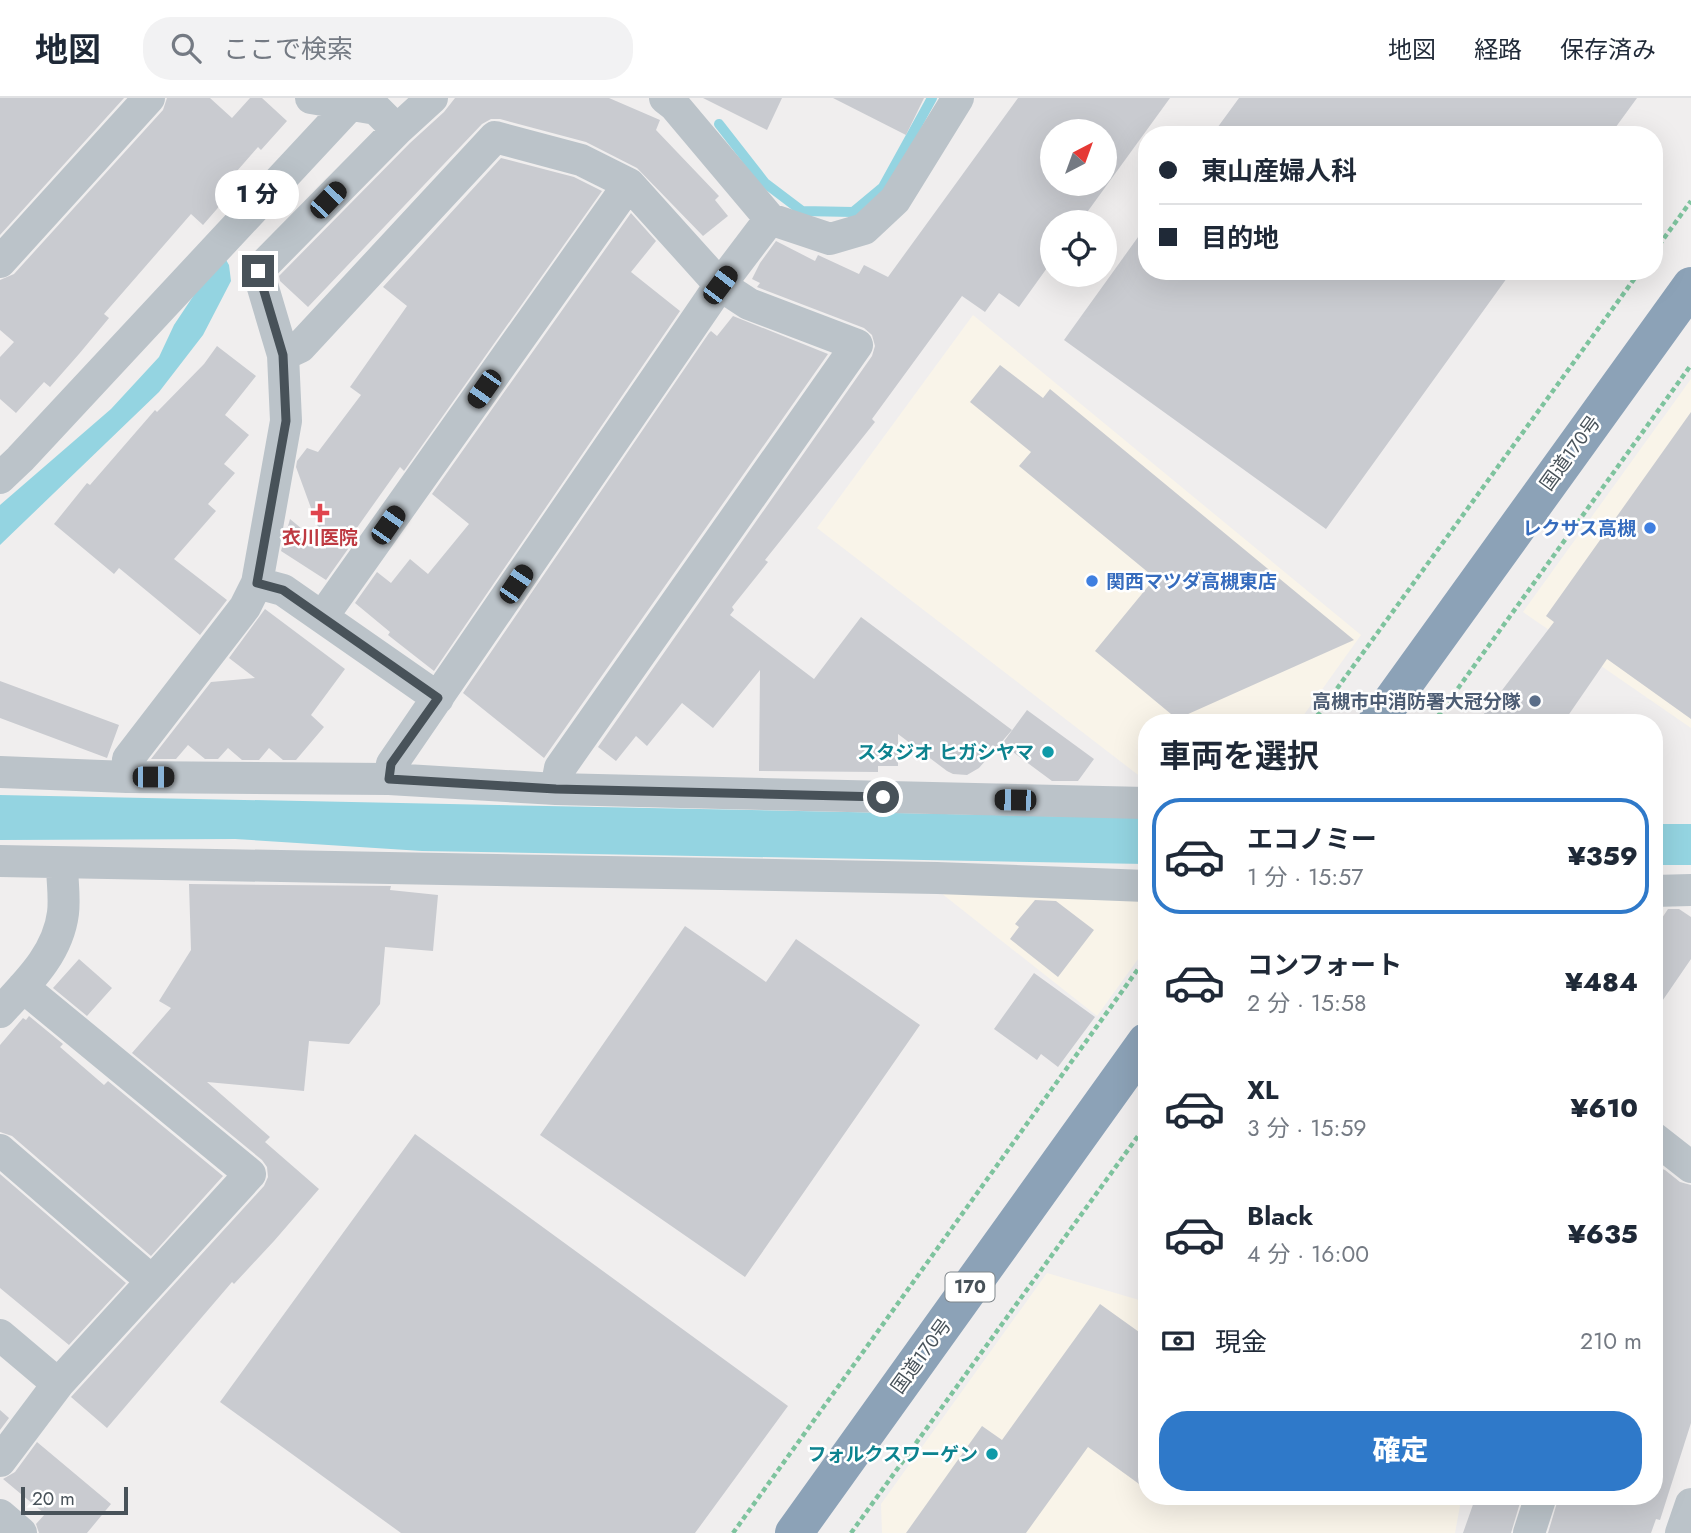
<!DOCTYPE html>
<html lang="ja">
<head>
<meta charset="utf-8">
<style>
	body { margin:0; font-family:Jost,"Noto Sans JP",sans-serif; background:#f2f2f3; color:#1f2937; height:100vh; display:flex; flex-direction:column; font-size:26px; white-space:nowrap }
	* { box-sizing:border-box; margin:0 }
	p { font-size:23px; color:#747a83 }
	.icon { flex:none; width:38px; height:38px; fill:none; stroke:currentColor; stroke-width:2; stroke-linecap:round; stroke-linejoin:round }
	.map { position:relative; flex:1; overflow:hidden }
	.side { position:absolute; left:1138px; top:616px; width:525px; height:791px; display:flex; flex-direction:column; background:#fff; border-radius:28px; box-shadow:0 7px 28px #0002 }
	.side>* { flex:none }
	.banner { position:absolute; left:1138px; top:28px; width:525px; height:154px; border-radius:28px; box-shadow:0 7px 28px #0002; display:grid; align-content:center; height:154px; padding:0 21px; background:#fff }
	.needle { width:46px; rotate:41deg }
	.controls { position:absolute; left:1040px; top:21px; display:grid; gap:14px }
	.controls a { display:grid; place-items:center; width:77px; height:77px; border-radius:50%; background:#fff; box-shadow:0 7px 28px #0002; font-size:35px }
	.scale { position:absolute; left:21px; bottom:18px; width:107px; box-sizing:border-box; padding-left:7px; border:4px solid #485259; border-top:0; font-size:19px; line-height:24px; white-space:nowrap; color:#485259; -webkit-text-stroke:5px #fff; paint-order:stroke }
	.end { position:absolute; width:32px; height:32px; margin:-16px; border:9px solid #485259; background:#fff; box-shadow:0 0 0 4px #fff }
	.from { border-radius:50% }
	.bubble { position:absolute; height:49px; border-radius:24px; background:#fff; box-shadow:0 7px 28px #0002; font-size:23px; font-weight:800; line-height:49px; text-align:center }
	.car { position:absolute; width:21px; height:42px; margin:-21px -10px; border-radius:9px; box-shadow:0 0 5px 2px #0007; background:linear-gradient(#222 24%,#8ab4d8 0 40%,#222 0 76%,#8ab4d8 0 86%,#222 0) }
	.banner b { display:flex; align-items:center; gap:24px; height:66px; font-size:26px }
	.banner b+b { border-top:2px solid #e0e1e3 }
	.banner i { width:18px; height:18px; background:#1f2937 }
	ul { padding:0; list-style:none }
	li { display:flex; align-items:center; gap:21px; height:116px; margin:0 14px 10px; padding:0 7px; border:4px solid transparent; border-radius:28px }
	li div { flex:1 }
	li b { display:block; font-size:26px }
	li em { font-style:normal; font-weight:800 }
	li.on { border-color:#2f79c9 }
	li>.icon { width:63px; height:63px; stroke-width:1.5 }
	h2 { padding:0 21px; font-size:32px; line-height:84px }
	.pay { display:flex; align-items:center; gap:18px; height:77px; padding:0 21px; font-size:26px }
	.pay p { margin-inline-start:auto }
	.cta { display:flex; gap:14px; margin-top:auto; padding:14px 21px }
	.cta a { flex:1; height:80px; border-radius:28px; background:#2f79c9; color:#fff; font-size:28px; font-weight:800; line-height:80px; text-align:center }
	header { display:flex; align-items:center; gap:42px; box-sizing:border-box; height:98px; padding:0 35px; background:#fff; border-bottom:2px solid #e0e1e3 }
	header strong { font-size:33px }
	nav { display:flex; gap:38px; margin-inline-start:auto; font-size:24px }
	.search { width:490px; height:63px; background:#f2f2f3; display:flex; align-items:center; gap:18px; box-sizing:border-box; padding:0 24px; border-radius:28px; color:#747a83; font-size:26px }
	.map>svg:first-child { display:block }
	.commercial { fill:#f9f4e9 }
	.water { fill:#94d4e1 }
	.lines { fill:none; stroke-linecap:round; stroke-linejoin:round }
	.stream { stroke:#94d4e1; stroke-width:10 }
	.building { fill:#c9cbd0; fill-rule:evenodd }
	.path { stroke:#7ec39e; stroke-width:4.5; stroke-dasharray:5 3.5; stroke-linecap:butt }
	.street { stroke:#bbc3c9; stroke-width:32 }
	.highway { stroke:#8ca2b7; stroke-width:38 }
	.route { stroke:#485259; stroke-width:9 }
	.health-dot { fill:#e0444e; stroke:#fff; stroke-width:2.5 }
	.shop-dot { fill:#3f7fe0; stroke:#fff; stroke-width:2.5 }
	.service-dot { fill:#5c6f8a; stroke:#fff; stroke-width:2.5 }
	.culture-dot { fill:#0f9aa8; stroke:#fff; stroke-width:2.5 }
	.labels { text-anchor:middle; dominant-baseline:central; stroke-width:5; stroke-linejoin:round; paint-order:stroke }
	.shield { fill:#fff; stroke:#7f868b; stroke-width:2 }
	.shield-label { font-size:18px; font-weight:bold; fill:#485259 }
	.street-label { font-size:19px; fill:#485259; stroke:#fff }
	.shop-label { font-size:19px; font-weight:bold; fill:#366cbe; stroke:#fff; text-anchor:end }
	.health-label { font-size:19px; font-weight:bold; fill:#be3a42; stroke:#fff }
	.service-label { font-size:19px; font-weight:bold; fill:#4e5e75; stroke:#fff; text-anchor:end }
	.culture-label { font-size:19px; font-weight:bold; fill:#0d838f; stroke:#fff; text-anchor:end }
</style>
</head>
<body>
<header>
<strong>地図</strong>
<div class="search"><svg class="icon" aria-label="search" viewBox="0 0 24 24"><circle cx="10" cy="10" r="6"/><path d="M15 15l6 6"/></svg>ここで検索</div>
<nav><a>地図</a><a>経路</a><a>保存済み</a></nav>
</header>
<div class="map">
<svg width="1691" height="1435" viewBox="0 0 1691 1435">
	<rect width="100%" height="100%" fill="#f0eeee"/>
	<!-- commercial -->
	<path class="commercial" d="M973,217L1361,537L1298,625H1146V683L817,430Z
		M1691,281V630L1523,514Z
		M936,791L1146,796V850L1097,918Z
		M1047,1175L1146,1204V1398H1456L1460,1408L1455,1435H882L881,1406Z"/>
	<!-- water -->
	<path class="water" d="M222,155L229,167L231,183L203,237L159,294L0,447V407L111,311L159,259L174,227Z
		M0,697L1146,720V766L422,753L235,741L0,742Z
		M1654,726H1691V767H1654Z"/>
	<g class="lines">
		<!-- stream -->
		<path class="stream" d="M719,26L765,85L802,113L853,114L883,89L932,0"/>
	</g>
	<!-- building -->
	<path class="building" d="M0,0H124L0,137Z
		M167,0H210L232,20L250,0H262L287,23L261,52L258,49L216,97L223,104L203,127L191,116L104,216L109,220L79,256L50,289L44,284L16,315L0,301V259L14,244L0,232V182L14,176L163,12Z
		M455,0H609L660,22L656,32L719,98L715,102L728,118L703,138L637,70L586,44L500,21H491L482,26L308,209L280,183L279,178L410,45L444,14Z
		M703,0H782L767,32Z
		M833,0H924L906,37Z
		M1018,0H1170L1080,124H1052V163L1019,209L999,195L985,214L962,198L872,321L875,324L765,462L768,464L732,509L734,512L730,517L814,581L861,519L1012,632L979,670L967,677L953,676L947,673L898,636V668H878V674L759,673L760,572L713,630L682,605L647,648L636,638L616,663L598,649L872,258L875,248L872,237L864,230L757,189L760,185L752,181L760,165L776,143L815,163L818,157L859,176L864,167L888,179ZM1052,33H1104V86H1052Z
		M1239,0H1637L1610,37H1212Z
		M501,60L574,79L602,93L404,373L400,369L344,448L348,451L326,482L281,453L290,421L326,451L296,369L297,363L307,350L318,354L361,297L350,289L407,208L383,189Z
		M631,115L656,143L631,174L680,213L434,573L388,537L390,534L355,505L377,474L391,485L410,461L428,476L469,426L432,396Z
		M1146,128V173H1512L1326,431L1064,242Z
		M733,218L828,256L544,660L463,595L709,235L711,233L717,238Z
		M217,248L256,278L225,317L249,337L224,366L235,375L208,406L216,413L174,461L227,502L200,537L119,470L114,476L54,426L87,385L90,387L155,312L157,314L204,266Z
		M1000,267L1043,300L1050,291L1354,542L1177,621L1095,553L1155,480L1019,368L1031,354L970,304Z
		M1691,314V621L1607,561L1563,625H1477L1554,524L1546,518Z
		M265,511L345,571L311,617L324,629L296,662H283L269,650L259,662H242L228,650L218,661H205L188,647L176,661H151L211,584L255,580L229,560Z
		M0,583L119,627L107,660L0,620Z
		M1027,612L1094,661L1078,683H1052L1002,646Z
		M189,786L391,788L390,792L438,797L433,853L385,849L380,906L349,946L309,943L304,993L207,984L270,1039L265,1044L319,1091L274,1143L234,1186L232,1184L107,1330L71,1299L264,1088L268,1079L267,1069L262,1062L132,955L171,910L159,903L191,852Z
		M1035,802L1056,803L1094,832L1058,879L1010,841L1019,829L1015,826Z
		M1668,811H1679L1691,819V861L1654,915V832Z
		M685,828L766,884L796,841L920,927L745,1179L540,1037Z
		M79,861L112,890L87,918L53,890Z
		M1034,875L1095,919L1058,969L1041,956L1037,962L994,931Z
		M29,918L63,946L60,949L104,987L108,983L223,1078L151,1158L12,1038L0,1034V947L23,920L26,922Z
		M415,1036L788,1308L695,1435H401L220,1304Z
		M1654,1068L1665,1072L1680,1084L1691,1087V1325L1660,1422L1656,1421L1651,1435H1548L1559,1398H1654Z
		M0,1076L126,1185L69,1247L0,1190Z
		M1100,1206L1146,1239V1391L1088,1349L1026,1435H906L982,1328L1002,1342Z
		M0,1312L9,1320L0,1332Z
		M37,1344L111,1406L87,1435H39L36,1426L45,1416L3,1381L15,1374Z
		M1476,1398H1522L1511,1435H1463Z"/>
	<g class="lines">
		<!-- path -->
		<path class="path" d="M1654,154L1691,103
			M1312,625L1640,173
			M1433,625L1691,267
			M733,1435L1146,860
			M851,1435L1146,1027"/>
		<!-- street -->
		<path class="street" d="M311,0L376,11L397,32
			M665,0L674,7L770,121L830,141L864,131L895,102L958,0
			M0,164L149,0
			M283,257L300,249L495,39L581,62L629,86L720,187L749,206L857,247L560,670L556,691
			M0,380L20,361L349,8
			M257,485L283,492L438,600
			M323,518L629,86
			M0,674L127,679L389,681L556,691L1146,705
			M127,679L128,661L245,509L257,485L286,323L283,257L258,173L397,32L432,0
			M389,681L392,666L720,187L770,121
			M0,763L937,780L1146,788
			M1654,793L1691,792
			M23,889L250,1076L58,1286
			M0,914C27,885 58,856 63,815C65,799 62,782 62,766
			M1654,1040L1691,1069
			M0,1052L152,1183
			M0,1237L58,1286L0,1363
			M0,1417L21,1435
			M1529,1435L1541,1398
			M1681,1435L1691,1406"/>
		<!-- highway -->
		<path class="highway" d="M1376,625L1691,188
			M794,1435L1146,944"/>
	</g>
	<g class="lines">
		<!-- route -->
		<path class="route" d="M258,173L283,257L286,323L257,485L283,492L438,600L391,666L389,681L556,691L883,699"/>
	</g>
	<!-- markers -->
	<path class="health-dot" d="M316.5 404.5h7v7h7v7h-7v7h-7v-7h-7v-7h7z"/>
	<g class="shop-dot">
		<circle cx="1650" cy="430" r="7"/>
		<circle cx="1092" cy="483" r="7"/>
	</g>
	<circle class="service-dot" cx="1535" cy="603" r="7"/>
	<g class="culture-dot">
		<circle cx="1048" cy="654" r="7"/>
		<circle cx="992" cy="1356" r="7"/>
	</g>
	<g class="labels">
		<!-- shield labels -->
		<rect class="shield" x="945.5" y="1174.5" width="49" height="29" rx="5"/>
		<g class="shield-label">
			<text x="970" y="1189">170</text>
		</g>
		<!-- street labels -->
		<g class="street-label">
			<text transform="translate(1570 355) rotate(-54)">国道170号</text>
			<text transform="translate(921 1258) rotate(-54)">国道170号</text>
		</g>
		<!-- shop labels -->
		<g class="shop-label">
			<text x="1636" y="430">レクサス高槻</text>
			<text x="1106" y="483" text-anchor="start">関西マツダ高槻東店</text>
		</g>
		<!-- health labels -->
		<g class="health-label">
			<text x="320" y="439">衣川医院</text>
		</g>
		<!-- service labels -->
		<g class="service-label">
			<text x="1521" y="603">高槻市中消防署大冠分隊</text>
		</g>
		<!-- culture labels -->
		<g class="culture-label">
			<text x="1034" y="654">スタジオ ヒガシヤマ</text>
			<text x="978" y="1356">フォルクスワーゲン</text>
		</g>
	</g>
</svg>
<div class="controls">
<a><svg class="needle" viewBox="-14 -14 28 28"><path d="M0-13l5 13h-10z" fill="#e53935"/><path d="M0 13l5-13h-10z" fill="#747a83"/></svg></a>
<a><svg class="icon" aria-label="locate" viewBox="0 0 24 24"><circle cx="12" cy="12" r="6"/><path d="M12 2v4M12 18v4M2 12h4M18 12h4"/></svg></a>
</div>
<div class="scale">20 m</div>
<i class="end from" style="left:883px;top:699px"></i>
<i class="end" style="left:258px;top:173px"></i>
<div class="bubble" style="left:215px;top:72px;width:84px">1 分</div>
<i class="car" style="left:328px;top:102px;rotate:44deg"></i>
<i class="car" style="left:720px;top:187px;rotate:37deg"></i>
<i class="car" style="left:484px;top:291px;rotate:215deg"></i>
<i class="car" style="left:388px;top:427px;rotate:35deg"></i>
<i class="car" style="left:516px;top:486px;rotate:34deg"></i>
<i class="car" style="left:153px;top:679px;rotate:90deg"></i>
<i class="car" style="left:1015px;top:702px;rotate:271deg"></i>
<div class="banner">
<b><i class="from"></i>東山産婦人科</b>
<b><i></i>目的地</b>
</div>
<section class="side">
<h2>車両を選択</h2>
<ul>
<li class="on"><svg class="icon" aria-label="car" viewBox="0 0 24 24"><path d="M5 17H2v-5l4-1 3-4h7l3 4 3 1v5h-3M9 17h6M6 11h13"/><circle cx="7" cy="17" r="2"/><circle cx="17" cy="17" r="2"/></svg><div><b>エコノミー</b><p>1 分 · 15:57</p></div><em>¥359</em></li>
<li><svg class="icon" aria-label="car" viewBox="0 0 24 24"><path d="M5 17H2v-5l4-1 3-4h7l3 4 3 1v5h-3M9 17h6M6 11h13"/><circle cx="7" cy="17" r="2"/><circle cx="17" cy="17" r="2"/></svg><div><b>コンフォート</b><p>2 分 · 15:58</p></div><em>¥484</em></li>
<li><svg class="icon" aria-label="car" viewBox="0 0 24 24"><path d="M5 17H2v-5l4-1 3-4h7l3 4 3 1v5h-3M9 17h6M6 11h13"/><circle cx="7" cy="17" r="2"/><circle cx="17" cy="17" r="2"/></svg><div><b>XL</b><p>3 分 · 15:59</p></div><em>¥610</em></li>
<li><svg class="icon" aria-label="car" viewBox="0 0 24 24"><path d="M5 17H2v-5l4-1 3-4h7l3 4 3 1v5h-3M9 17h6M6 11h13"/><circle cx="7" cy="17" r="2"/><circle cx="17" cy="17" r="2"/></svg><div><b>Black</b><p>4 分 · 16:00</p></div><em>¥635</em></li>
</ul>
<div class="pay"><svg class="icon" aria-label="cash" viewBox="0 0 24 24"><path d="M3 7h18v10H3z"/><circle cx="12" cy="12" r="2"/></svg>現金<p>210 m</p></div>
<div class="cta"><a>確定</a></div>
</section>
</div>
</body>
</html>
